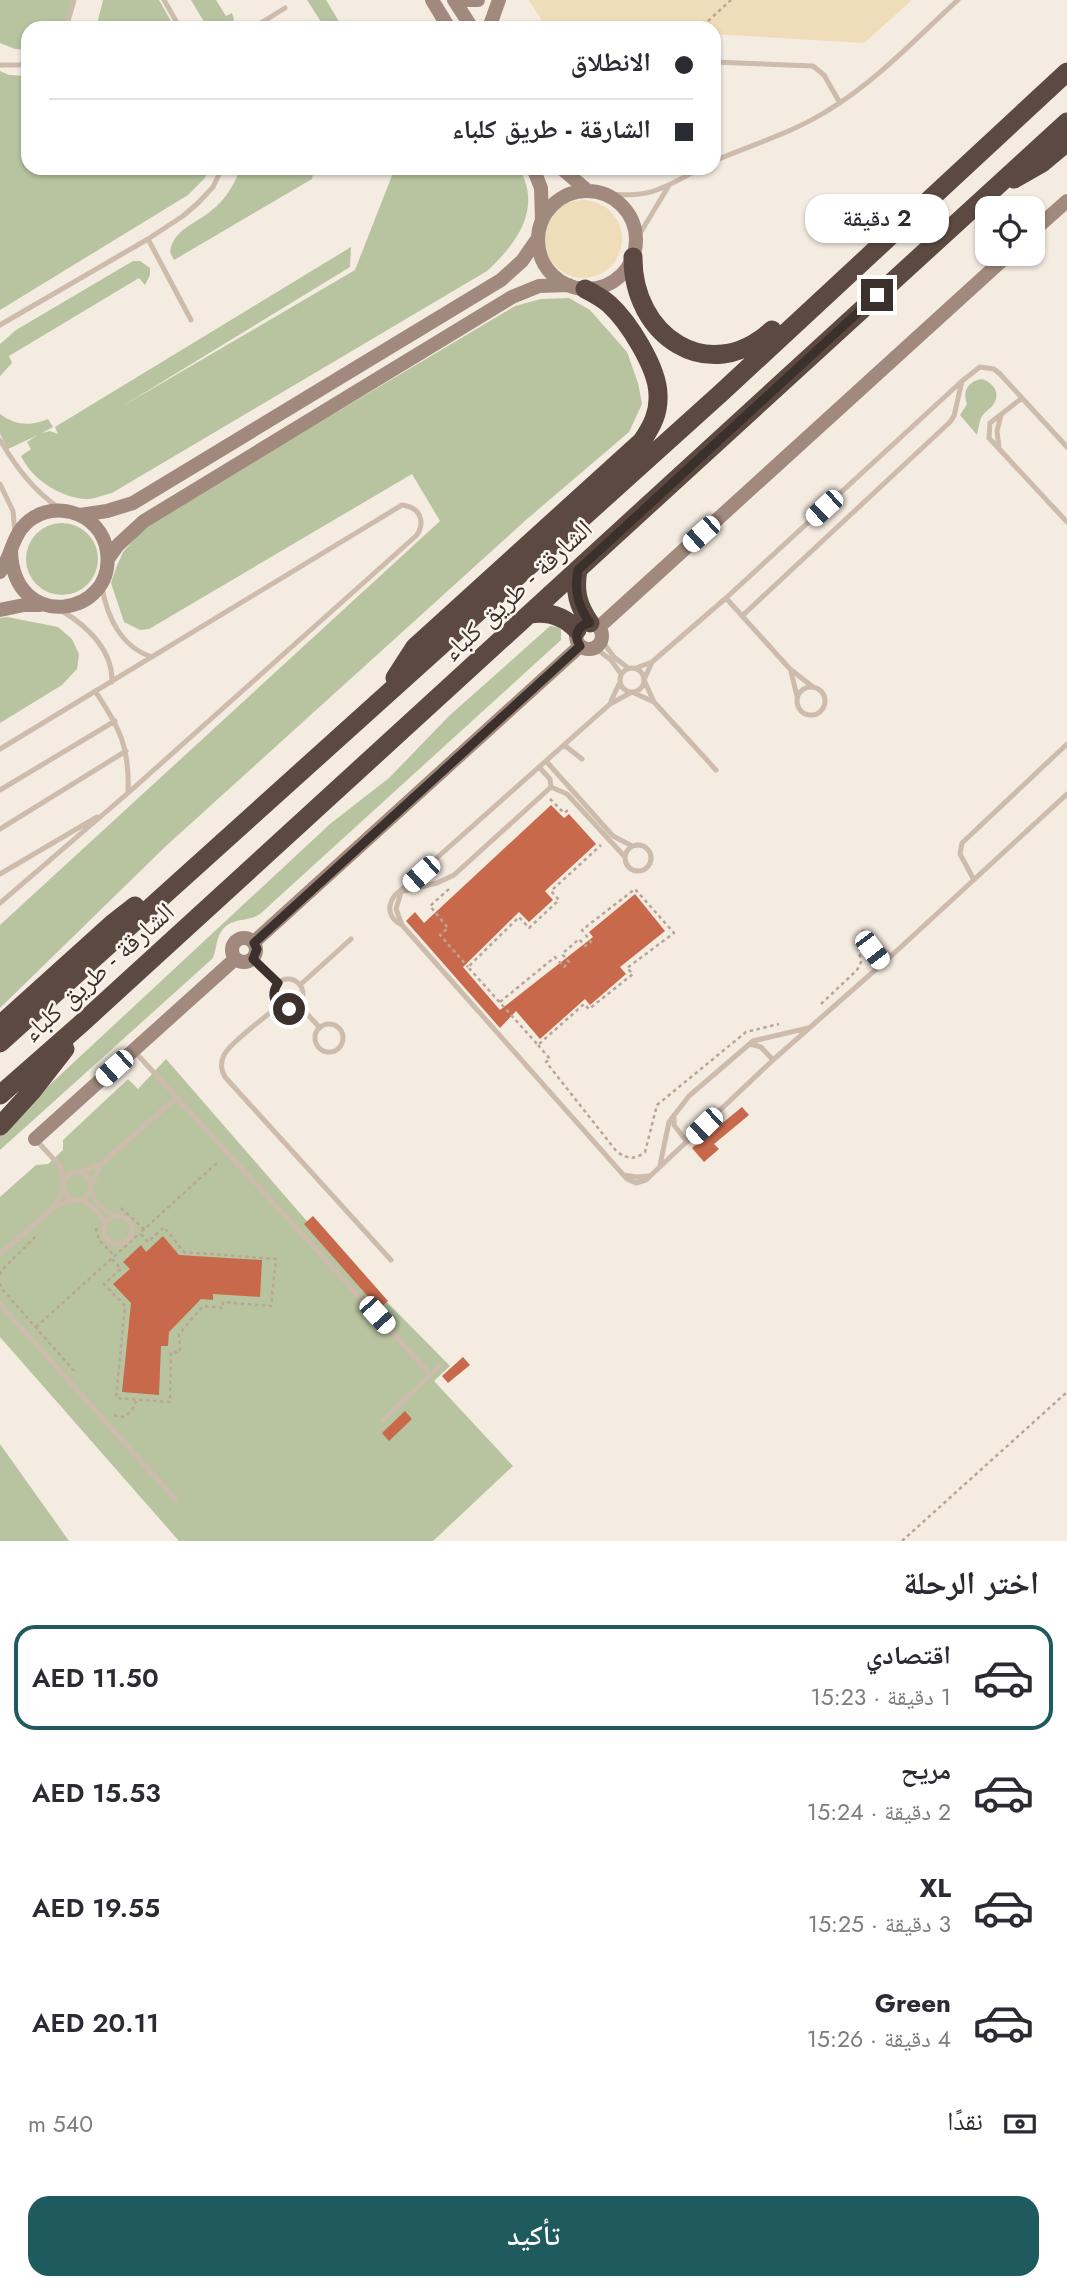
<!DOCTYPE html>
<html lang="ar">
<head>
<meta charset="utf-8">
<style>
	body { margin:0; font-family:Jost,"Noto Naskh Arabic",sans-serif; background:#f2f2f3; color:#2b2b33; direction:rtl; height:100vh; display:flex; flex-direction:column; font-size:26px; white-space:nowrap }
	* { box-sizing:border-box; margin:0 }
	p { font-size:23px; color:#7c7c81 }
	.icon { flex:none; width:38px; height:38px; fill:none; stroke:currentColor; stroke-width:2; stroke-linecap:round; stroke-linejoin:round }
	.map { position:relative; height:1541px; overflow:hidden; direction:ltr }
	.sheet { display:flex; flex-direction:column; background:#fff; flex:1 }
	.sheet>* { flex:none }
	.guide { position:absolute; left:21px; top:21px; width:700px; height:154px; border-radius:21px; box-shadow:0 2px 5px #0004; direction:rtl; display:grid; align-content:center; height:154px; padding:0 28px; background:#fff }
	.tools { position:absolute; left:975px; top:196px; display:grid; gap:14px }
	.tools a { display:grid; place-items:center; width:70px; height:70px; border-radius:14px; background:#fff; box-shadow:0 2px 5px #0004; font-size:35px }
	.end { position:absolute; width:32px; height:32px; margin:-16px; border:9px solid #3b302b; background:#fff; box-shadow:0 0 0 4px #fff }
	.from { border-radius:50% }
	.bubble { position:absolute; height:49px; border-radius:21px; background:#fff; box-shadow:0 2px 5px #0004; font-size:23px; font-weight:600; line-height:49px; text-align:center; direction:rtl }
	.car { position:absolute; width:21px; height:42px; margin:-21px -10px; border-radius:9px; box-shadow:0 0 5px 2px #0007; background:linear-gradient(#fff 24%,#345 0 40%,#fff 0 76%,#345 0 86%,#fff 0) }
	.guide b { display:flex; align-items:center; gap:24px; height:66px; font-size:26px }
	.guide b+b { border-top:2px solid #e1e1e2 }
	.guide i { width:18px; height:18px; background:#2b2b33 }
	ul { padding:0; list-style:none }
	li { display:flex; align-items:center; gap:21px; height:105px; margin:0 14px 10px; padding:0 14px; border:4px solid transparent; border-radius:21px }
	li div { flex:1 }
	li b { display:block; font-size:26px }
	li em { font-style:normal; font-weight:600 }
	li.on { border-color:#1f5a5e }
	li>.icon { width:63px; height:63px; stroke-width:1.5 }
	h2 { padding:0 28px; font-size:32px; line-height:84px }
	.pay { display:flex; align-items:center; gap:18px; height:77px; padding:0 28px; font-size:26px }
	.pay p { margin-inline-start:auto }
	.action { display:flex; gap:14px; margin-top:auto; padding:14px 28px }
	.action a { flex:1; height:80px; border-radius:21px; background:#1f5a5e; color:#fff; font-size:28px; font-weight:600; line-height:80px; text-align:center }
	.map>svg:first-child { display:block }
	.green { fill:#b8c4a0 }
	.sand { fill:#efdcb8 }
	.building { fill:#c8694b }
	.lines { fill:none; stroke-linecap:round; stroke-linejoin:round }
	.path { stroke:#b9a596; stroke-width:2.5; stroke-dasharray:3.5 3.5; stroke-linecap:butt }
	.lane { stroke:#cdbbac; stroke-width:5 }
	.secondary { stroke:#a18a7d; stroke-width:14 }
	.highway { stroke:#5c4a42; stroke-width:19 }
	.route { stroke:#3b302b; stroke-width:9 }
	.labels { text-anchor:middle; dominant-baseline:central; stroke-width:5; stroke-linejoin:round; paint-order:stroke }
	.street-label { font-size:26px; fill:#3b302b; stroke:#fbf5ee }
</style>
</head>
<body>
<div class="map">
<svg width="1067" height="1541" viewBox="0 0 1067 1541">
	<rect width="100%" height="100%" fill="#f4ebe1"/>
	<!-- green -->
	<path class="green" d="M0,0H76L68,28H28V50L15,49L0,43Z
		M103,0H159L175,28H96Z
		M191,0H216L226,16L232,13L234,19L230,28L207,27Z
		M307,0H326L343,28H325Z
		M0,71L9,75L28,76V168H210L204,179L188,195L0,310Z
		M240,168H314L312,179L174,260L170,252C173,229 196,224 212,210C225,200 235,184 240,168Z
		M395,168H519C543,209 516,244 487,271L112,493C103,495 92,500 84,499C58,496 32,479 21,456L31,449L27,442L38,435L8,449L0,434V414C16,426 31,426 48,419L53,427L42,433L50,431L58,434L55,427L351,247L350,267L121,407L355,270Z
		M133,261H140L150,268V275L145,285L139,278L9,356L12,363L0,376V344L16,330Z
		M569,298L590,310L627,352L638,383L642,404L629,432L527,519L166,846L0,1008V925L440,521L412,474L149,629L140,630L124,622L111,583L116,568L123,552L139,534L162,516L515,306L541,299Z
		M981,379C992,381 1002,393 993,405C989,410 984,412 981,418C979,423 978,430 977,435L960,415L967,404C962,391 968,382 981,379Z
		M26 559a36 36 0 1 1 72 0a36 36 0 1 1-72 0Z
		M7,617L58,627L72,639L79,654L77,669L62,685L0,723V618Z
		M550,626L558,627L561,629V640L260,914C247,923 231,916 221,932C215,941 217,951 212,959L0,1150V1131L330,824L389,778L449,716Z
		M166,1059L305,1219L450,1366L434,1381L513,1466L433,1541H179L0,1337V1197L36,1165L48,1164L63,1150V1140L128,1079L138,1089Z
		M0,1444L69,1541H0Z"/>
	<!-- sand -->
	<path class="sand" d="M529,0H912L864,43L714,34V28H612L544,24Z
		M544 239a39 39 0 1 1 78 0a39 39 0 1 1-78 0Z"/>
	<!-- building -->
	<path class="building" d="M551,805L564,818L569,814L596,844L545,891L553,900L529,922L519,912L463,967L500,1010L593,937L589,932L635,894L665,931L620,967L626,974L590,1005L585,999L540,1039L516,1011L500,1028L406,921L415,912L424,923Z
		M742,1107L749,1115L714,1144L719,1149L704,1162L692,1148Z
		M313,1216L388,1301L379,1309L304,1224Z
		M163,1236L179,1255L262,1260L260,1297L213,1294V1300L201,1299L169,1332L168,1346H161L159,1395L122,1392L131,1303L113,1284L130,1269L123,1262L141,1245L146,1252Z
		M463,1357L470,1365L448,1383L442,1376Z
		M405,1411L412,1419L389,1441L382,1433Z"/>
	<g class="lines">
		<!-- path -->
		<path class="path" d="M708,21L731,0
			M550,799L564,813L570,809
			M449,889L430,906L448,928L440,935L468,967
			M500,1002L555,957L564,967L569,962L562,954L579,939L585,946L591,942L582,930L635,889L674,933L627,968L633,974L589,1009L584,1004L538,1045L468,967L519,917L529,928L559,900L551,891L601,845
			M821,1004L857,970L861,962L859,950
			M538,1045L550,1059L546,1062L617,1152C629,1159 634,1160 645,1152L657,1105L746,1032L779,1024
			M121,1208L144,1229
			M96,1228L99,1240L115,1256
			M112,1259L121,1269L104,1284L125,1306L116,1398L170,1402L171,1352H180L179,1334L203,1306L223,1308V1302L271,1306L276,1259L184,1252L164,1227L148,1242L140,1233L219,1161
			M0,1275L2,1270L38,1234
			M0,1283L2,1289L74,1371
			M36,1327L140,1233
			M114,1415L123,1417L131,1412L136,1401
			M902,1541L1067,1392"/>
		<!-- lane -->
		<path class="lane" d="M164,0L180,28
			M66,28L74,0
			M253,28L285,8
			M714,62L813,66L824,75L840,103
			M0,65H19L28,62
			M714,161C751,145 792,133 827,111C876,82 916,38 958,0
			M606,194C651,198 662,189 701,168
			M148,239L191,320
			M636,240L668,187
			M0,325L148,239L183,216L198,203L213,187L222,168
			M1022,398L990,423L989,438L1067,522
			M0,440C16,467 33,490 59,508
			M999,447L997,431L1001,415
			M0,484L13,511L15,533
			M102,587C107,617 121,647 152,657
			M726,598L790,669L813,687
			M62,611C87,626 113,650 112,682
			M742,616L950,422L954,416L962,381
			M602,641L614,657L628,668
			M595,648L611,660L621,674
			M652,662L644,680L654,702L716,770
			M620 680a12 12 0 1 1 24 0a12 12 0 1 1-24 0Z
			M636,668L652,662L726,598L962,381L980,367L994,369L1000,374L1067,447
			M791,672L797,696
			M797 701a14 14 0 1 1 28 0a14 14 0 1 1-28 0Z
			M95,691C120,728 130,748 128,793
			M611,701L620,682
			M654,702L632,692L610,704L395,895C386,907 389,919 402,925L627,1179L636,1183L646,1180L773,1060L890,957L1067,794
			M564,745L582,759
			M0,749L402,505C419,507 426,520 417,535L128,793L0,903
			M546,761L613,836L632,846
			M551,787L567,794L625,857
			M0,790L115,721
			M0,829L126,751
			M625 858a13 13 0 1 1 26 0a13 13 0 1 1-26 0Z
			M0,874L97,817
			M974,880L960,854L962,843L1067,744
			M404,891L437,883L454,875L551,787L550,779L539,767
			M401,892L396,909L402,925
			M253,959L278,983
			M882,964L862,937L863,932L868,933L890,957
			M273 994a15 15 0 1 1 30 0a15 15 0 1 1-30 0Z
			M300,985L351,939
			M299,1005L320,1028
			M279,1006C266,1016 230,1043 224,1055C220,1063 221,1070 225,1077L391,1260
			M315 1038a14 14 0 1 1 28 0a14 14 0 1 1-28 0Z
			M750,1044L761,1047L773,1060
			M135,1052L431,1375
			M674,1115V1125L687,1142
			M37,1141L60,1166L63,1181
			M660,1165L669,1122L689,1096L753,1041L808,1028
			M63 1186a14 14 0 1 1 28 0a14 14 0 1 1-28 0Z
			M82,1172L102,1163L177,1097
			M624,1175L636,1177L649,1176
			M92,1184L101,1165
			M91,1189C94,1202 104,1211 116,1216
			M80,1200C92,1204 100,1214 105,1224
			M53,1208L64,1189
			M104 1230a14 14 0 1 1 28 0a14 14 0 1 1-28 0Z
			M0,1254L53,1208L73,1199
			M0,1304L176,1500
			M383,1420L440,1366"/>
		<!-- secondary -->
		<path class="secondary" d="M432,0L449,28
			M454,0L472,28
			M463,0H478
			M489,28L499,0
			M533,168L541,188L542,221
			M561,168L588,191
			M538 240a49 49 0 1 1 98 0a49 49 0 1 1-98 0Z
			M1032,232L1067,201
			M80,515L107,511L133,503L501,280L522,261L538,238
			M108,559L118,545L144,521L512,297L539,286L569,285
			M0,572C10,558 12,541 21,529C47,495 102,511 107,552C116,617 13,633 11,551
			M0,610L24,605H40
			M576 636a13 13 0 1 1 26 0a13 13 0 1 1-26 0Z
			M599,627L1009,254
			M232 950a12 12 0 1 1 24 0a12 12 0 1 1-24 0Z
			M254,942L580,646
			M35,1139L235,959"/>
		<!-- highway -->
		<path class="highway" d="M1014,179L1042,163L1067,142
			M633,257C632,335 708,388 772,330
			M578,570C574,591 578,606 590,623
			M530,614C549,611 564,616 577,630
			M395,678L415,647L642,441C652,426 659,413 658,395C658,368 628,321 609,304C602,298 593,293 585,289
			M0,1025L112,924L135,906
			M0,1043L721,393L1067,72
			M0,1095L83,1022L1067,122
			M0,1126L33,1090L65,1049"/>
	</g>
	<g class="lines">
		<!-- route -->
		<path class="route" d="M289,1009C274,1007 270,995 278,983L253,959L257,949L254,943L580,646C573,635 578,625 590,623C578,606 574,591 578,570L877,295"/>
	</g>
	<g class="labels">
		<!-- street labels -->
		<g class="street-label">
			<text transform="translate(517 590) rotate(-43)">الشارقة - طريق كلباء</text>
			<text transform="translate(98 972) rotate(-42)">الشارقة - طريق كلباء</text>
		</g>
	</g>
</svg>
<div class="tools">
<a><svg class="icon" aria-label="locate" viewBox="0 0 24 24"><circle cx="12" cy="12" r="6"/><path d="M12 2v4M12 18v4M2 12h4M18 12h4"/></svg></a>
</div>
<i class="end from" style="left:289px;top:1009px"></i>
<i class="end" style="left:877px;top:295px"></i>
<div class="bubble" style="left:805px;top:194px;width:144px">2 دقيقة</div>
<i class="car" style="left:824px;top:508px;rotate:227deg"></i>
<i class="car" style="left:701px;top:534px;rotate:228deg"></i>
<i class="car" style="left:421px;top:874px;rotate:228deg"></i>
<i class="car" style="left:872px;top:950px;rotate:143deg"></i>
<i class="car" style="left:114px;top:1068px;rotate:228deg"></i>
<i class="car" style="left:704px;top:1126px;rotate:226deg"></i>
<i class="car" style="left:377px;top:1315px;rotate:138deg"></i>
<div class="guide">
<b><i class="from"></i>الانطلاق</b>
<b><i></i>الشارقة - طريق كلباء</b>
</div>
</div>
<section class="sheet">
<h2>اختر الرحلة</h2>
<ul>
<li class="on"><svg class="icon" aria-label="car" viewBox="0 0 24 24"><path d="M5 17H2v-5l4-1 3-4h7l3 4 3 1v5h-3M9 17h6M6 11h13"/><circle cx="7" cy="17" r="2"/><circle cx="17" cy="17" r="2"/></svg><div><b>اقتصادي</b><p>1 دقيقة · 15:23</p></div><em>AED 11.50</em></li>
<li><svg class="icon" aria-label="car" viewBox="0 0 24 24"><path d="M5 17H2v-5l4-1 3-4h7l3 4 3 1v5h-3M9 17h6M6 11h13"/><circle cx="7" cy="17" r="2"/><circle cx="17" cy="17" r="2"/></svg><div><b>مريح</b><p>2 دقيقة · 15:24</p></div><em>AED 15.53</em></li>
<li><svg class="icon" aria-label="car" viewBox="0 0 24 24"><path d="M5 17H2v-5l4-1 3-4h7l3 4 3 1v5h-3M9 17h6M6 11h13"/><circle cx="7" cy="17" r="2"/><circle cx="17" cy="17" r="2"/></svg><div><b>XL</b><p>3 دقيقة · 15:25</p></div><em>AED 19.55</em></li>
<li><svg class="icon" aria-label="car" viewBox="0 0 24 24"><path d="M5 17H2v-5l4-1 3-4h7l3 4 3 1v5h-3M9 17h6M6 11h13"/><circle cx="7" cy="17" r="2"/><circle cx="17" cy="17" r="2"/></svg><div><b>Green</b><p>4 دقيقة · 15:26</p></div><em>AED 20.11</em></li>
</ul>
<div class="pay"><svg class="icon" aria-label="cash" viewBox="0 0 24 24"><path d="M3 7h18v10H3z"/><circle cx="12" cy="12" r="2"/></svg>نقدًا<p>540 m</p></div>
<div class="action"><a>تأكيد</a></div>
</section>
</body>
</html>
